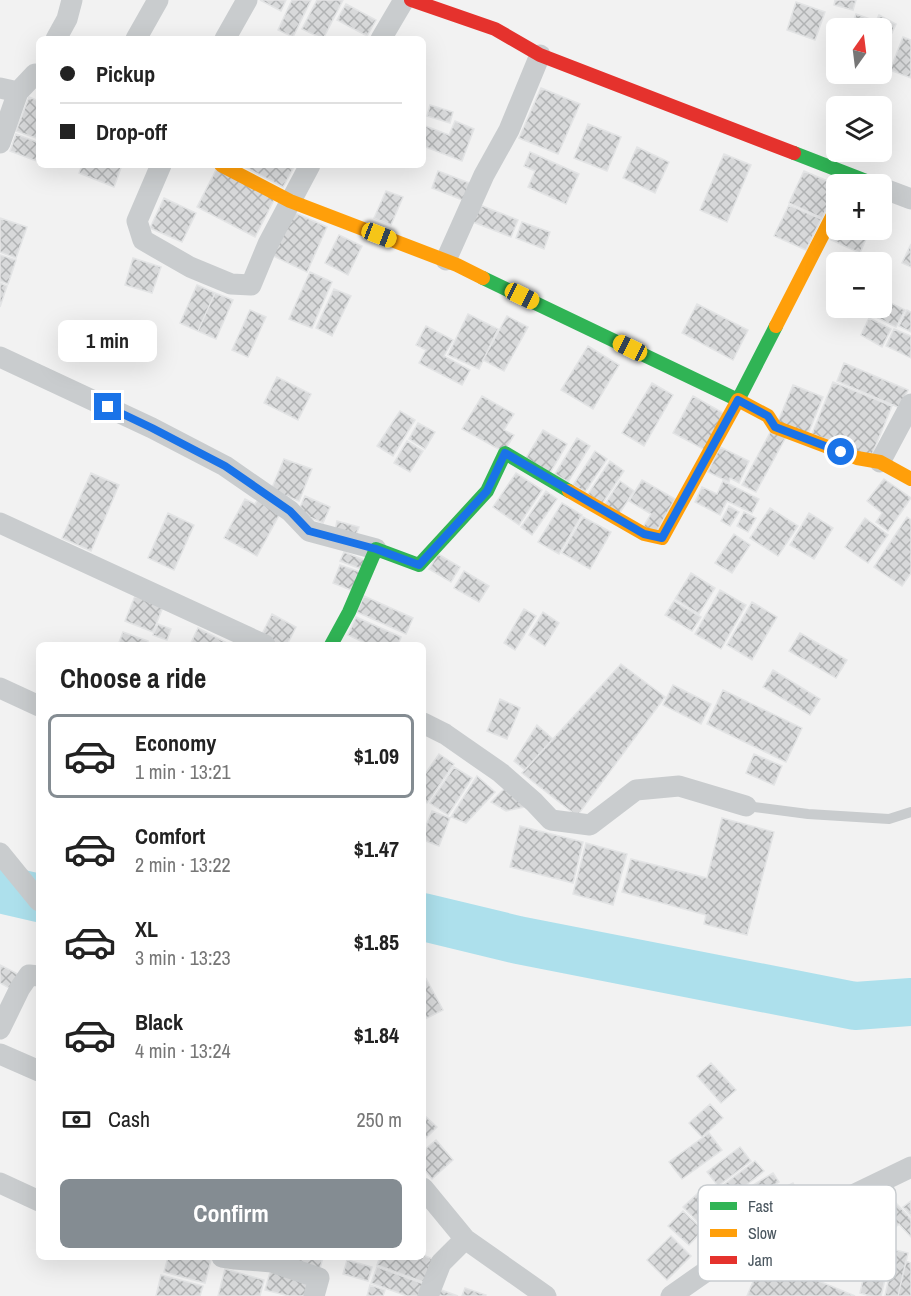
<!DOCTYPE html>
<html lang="en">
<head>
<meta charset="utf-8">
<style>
	body { margin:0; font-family:"Archivo Narrow",sans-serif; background:#f6f6f6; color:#222; height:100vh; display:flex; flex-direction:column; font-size:22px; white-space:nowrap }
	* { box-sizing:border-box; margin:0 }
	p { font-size:20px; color:#767676 }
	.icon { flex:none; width:33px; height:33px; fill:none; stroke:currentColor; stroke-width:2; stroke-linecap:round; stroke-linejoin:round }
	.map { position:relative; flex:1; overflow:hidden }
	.sheet { position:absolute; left:36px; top:642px; width:390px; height:618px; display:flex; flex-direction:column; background:#fff; border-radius:9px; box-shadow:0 6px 24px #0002 }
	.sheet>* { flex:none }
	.top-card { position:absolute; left:36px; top:36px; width:390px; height:132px; border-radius:9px; box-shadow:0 6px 24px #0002; display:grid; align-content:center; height:132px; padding:0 24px; background:#fff }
	.needle { width:39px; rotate:14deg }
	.controls { position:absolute; left:826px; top:18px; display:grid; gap:12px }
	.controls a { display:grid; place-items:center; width:66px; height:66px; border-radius:9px; background:#fff; box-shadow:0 6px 24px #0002; font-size:30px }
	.end { position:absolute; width:27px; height:27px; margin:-14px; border:8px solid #1a73e8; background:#fff; box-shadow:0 0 0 3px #fff }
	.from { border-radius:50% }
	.bubble { position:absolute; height:42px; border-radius:9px; background:#fff; box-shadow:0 6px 24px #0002; font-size:20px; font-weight:700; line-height:42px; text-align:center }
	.car { position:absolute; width:18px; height:36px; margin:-18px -9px; border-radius:8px; box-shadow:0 0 4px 2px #0007; background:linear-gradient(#f5c518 24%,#345 0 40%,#f5c518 0 76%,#345 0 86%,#f5c518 0) }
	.top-card b { display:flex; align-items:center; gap:21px; height:57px; font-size:22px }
	.top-card b+b { border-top:2px solid #e0e0e0 }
	.top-card i { width:15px; height:15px; background:#222 }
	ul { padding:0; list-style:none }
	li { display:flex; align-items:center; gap:18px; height:84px; margin:0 12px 9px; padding:0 12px; border:3px solid transparent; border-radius:9px }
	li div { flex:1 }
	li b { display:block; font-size:22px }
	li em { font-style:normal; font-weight:700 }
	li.selected { border-color:#848c92 }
	li>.icon { width:54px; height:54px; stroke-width:1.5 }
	h2 { padding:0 24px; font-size:27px; line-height:72px }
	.pay { display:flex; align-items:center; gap:15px; height:66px; padding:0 24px; font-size:22px }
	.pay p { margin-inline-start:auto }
	.button { display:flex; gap:12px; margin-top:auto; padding:12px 24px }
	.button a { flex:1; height:69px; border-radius:9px; background:#848c92; color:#fff; font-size:24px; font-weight:700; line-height:69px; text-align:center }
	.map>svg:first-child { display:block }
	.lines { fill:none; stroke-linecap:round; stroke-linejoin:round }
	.river { stroke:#ade0ec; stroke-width:48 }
	.building { fill:url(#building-cross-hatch); stroke:#e3e4e5; stroke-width:1.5 }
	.lane { stroke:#c9ccce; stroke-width:10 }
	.street { stroke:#c9ccce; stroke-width:21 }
	.fast { stroke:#30b455; stroke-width:14 }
	.slow { stroke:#ff9f0a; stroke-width:14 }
	.jam { stroke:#e5322d; stroke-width:14 }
	.route { stroke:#1a73e8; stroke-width:8 }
	.key { fill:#fff; stroke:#c8cccf; stroke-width:1.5 }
	.key-label { font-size:16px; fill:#49555e }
</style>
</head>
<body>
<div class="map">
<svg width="911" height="1296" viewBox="0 0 911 1296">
	<defs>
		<pattern id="building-cross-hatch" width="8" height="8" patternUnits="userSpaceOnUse" patternTransform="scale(1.5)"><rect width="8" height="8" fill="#d8d9da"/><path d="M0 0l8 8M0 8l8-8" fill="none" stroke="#b1b3b4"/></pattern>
	</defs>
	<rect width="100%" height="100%" fill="#f2f2f2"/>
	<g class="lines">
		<!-- river -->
		<path class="river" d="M0,889L39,898
			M423,917L518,940L855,1006L911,1002"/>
	</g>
	<!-- building -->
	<path class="building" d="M260,0H286L281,11Z
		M292,0H311L293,37L278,30Z
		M317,0H343L323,39L302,29Z
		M835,0H856L853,10L834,5Z
		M796,2L825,12L815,40L787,30Z
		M346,4L376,20L367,36L337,20Z
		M856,14L870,19L867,28H851Z
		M879,15L896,24L886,46L882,44V28H872Z
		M903,37L911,40V78L890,70Z
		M541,88L580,104L558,154L519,138Z
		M29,97L39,101V139L16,131Z
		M430,105L453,112L450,123L427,116Z
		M455,121L474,129L462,161L423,146V125L449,135Z
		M588,124L621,137L607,171L574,158Z
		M16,134L39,143V162L10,151Z
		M637,147L669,162L655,193L623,178Z
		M530,152L579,174L566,204L528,187L535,171L524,166Z
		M724,154L751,165L727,222L700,210Z
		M82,165H122L114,187L79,173Z
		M241,165H295L283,187Z
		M217,168L275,198L255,237L197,207Z
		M438,171L472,184L465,201L432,188Z
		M804,171L837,185L822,218L789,203Z
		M386,191L403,197L391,225L374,218Z
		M164,198L196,213L182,242L150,228Z
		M480,205L518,220L511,237L473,222Z
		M789,205L821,219L806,250L774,236Z
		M291,211L327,227L307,272L271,255Z
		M0,218L27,227L16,258L0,252Z
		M522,222L550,232L544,249L516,238Z
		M837,230H870L860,253L831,240Z
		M339,235L362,246L348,275L325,263Z
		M911,244V267L902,263Z
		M0,255L16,260L8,284L0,281Z
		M133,258L161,267L152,293L125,285Z
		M310,272L332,282L312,328L289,319Z
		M0,283L7,286L0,307Z
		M197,285L215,293L198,331L180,323Z
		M334,289L351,296L332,336L316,328Z
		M215,293L233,300L216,339L198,331Z
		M883,299L905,310L896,327L874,316L879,308H882Z
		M697,304L748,330L733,360L682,333Z
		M250,310L266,317L248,357L232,350Z
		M907,310L911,312V332L899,326Z
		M468,314L498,329L479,369L448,355Z
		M507,316L528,327L504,371L483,360Z
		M869,318L891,329L882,347L861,335Z
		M426,326L453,340L444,356L470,370L462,385L419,363L426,350L416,345Z
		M894,329L911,336V358L886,346Z
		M588,346L619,365L593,409L561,390Z
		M844,363L908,390L900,408L837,381Z
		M277,377L311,394L298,420L264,403Z
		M833,382L892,406L871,457L812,434Z
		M652,383L673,395L644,446L622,433Z
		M793,385L823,397L807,436L777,424Z
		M482,396L514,414L504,430L514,435L504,452L462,429Z
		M693,396L725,414L705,450L673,433Z
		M400,411L415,420L393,456L377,446Z
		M418,423L435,432L425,449L409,439Z
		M773,427L787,435L756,492L742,485Z
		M543,430L567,444L550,473L526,458Z
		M577,438L590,446L568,482L555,474Z
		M407,441L423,451L410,472L394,463Z
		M720,447L749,461L739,483L730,478L729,482L708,472Z
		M595,451L607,459L585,492L573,485Z
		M284,459L312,469L299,501L271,490Z
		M610,461L624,471L602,504L588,494Z
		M91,473L119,485L91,551L62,538Z
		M516,473L542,490L519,525L493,507Z
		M884,479L911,498L888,531L876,522L882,513L867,501Z
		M642,480L675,499L655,534L643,527L651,514L629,501Z
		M620,481L634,491L619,514L605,504Z
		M723,481L759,499L752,513L727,501L720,515L695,502L702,487L717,494Z
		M546,491L557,499L532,535L521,527Z
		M260,496L283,508L257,556L224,538L245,499L255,504Z
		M305,496L330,507L323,523L298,512Z
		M562,503L582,515L559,554L538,542Z
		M729,506L739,512L730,526L721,521Z
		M770,508L798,526L778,556L750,538Z
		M744,512L756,518L748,532L737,526Z
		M168,513L194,525L174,570L148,558Z
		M809,513L833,528L814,559L790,545Z
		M583,517L611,532L590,569L562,553Z
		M907,517L911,520V573L902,586L874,567Z
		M865,518L888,535L868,563L845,547Z
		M337,521L359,527L355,537L335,531Z
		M734,534L750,545L732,573L715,563Z
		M344,552L367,561L364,570L340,561Z
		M438,554L460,567L451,582L429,569Z
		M340,565L363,573L356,592L333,583Z
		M464,571L489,586L479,602L454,588Z
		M691,573L715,588L699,614L675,599Z
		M720,590L746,605L721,649L695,634Z
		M135,596L163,607L153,632L125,621Z
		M364,596L413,618L406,634L357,612Z
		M674,601L701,617L692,631L665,615Z
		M752,602L777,617L752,660L727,645Z
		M524,609L536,616L515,650L504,643Z
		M543,612L559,623L545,646L529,635Z
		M272,614L296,627L287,645H274L260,638Z
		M356,617L401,637L398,645H369L348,635Z
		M158,624L171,629L167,640L153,635Z
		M198,628L227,643L225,645H190Z
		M123,632L148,641L147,645H118Z
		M800,633L847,660L836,678L789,651Z
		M621,664L665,697L577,816L522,773Z
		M773,670L820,699L810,715L763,687Z
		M673,685L711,704L701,724L663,705Z
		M723,690L802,728L786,762L707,724Z
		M500,699L520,708L507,739L487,731Z
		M537,725L553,739L525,770L514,761Z
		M439,754L454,764L427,803L423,800V777Z
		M754,754L782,766L774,785L746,773Z
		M454,767L472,778L448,815L430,803Z
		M477,776L495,792L466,823L451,817Z
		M508,785L529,806L506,811L491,802Z
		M432,811L450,818L439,846L423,840V833Z
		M722,818L774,832L747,935L704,924L706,915L622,892L631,859L707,878Z
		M520,826L583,842L573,883L510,867Z
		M586,843L627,854L613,905L573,894Z
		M0,965L18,974L11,989L0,983Z
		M423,973L443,1010L423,1020Z
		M711,1063L736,1090L721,1103L697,1076Z
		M710,1104L723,1118L702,1137L689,1123Z
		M423,1114L437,1127L423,1141Z
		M709,1133L722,1150L682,1179L669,1162Z
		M436,1140L453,1160L432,1179L423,1168V1151Z
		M740,1147L751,1161L718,1186L707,1172Z
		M755,1161L764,1171L727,1200L718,1189Z
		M773,1173L779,1182L741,1205L735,1196Z
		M793,1183L805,1206L741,1238L730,1215Z
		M698,1193L734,1231L720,1245L683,1207Z
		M911,1201V1216L903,1207Z
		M896,1203L911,1219V1237L899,1224L882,1239L870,1226Z
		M683,1211L703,1230L689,1245L668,1226Z
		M671,1236L691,1256L667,1280L647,1260Z
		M895,1250L908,1253L898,1296H885Z
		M869,1253L890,1258L881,1296H870L860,1293Z
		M423,1255L435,1260L426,1283L377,1265L380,1257H423Z
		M168,1257H201L211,1260L205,1283L164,1272Z
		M278,1257H323L320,1269Z
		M763,1258L855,1296H747Z
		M347,1260L372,1267L368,1281L343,1274Z
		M906,1261L911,1263V1296H898Z
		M377,1267L424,1284L419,1296H407L371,1283Z
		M225,1269L264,1280L260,1296H218Z
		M271,1269L312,1280L308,1296H289L265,1290Z
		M161,1275L203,1286L200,1296H156Z
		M370,1285L385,1290L383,1296H367Z
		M436,1288L458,1296H433Z
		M465,1288L486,1295L485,1296H462Z"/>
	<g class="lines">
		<!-- lane -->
		<path class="lane" d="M746,806L808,814L889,819L911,812"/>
		<!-- street -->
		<path class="street" d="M56,39L67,19L72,0
			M136,39L158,0
			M225,39L247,0
			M381,39L404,0
			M0,88L18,92L35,74L39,76
			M0,143L18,92
			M161,165L137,221L143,240L190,267L231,284L251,285L268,244L310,165
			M882,188L911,199
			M446,260L484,175L509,130L540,55
			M0,357L152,428L225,466L290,511L309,531L376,549
			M880,462L911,404
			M0,523L265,645
			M0,688L39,706
			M423,723L445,734L501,773L534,802L551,820L590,825L636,790L679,786L746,806
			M0,853L39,901
			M0,1029L20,988L29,975L39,976
			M0,1054L39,1071
			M0,1183L39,1201
			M423,1188L465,1239L546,1296
			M222,1257L235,1259L272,1262L319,1278L314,1296
			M428,1296L441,1263L465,1239
			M671,1296L731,1254L911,1167"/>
		<!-- fast -->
		<path class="fast" d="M794,153L874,184
			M483,278L738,400L776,326
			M331,645L349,612L376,549L419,565L487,491L505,453L569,491"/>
		<!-- slow -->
		<path class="slow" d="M221,165L290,201L457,265L483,278
			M776,326L837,207
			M569,491L644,534L662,538L738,400L768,416L775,427L857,458L880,462L911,479"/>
		<!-- jam -->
		<path class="jam" d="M411,0L495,29L540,55L794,153"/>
	</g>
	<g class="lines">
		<!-- route -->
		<path class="route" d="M108,407L152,428L225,466L290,511L309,531L376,549L419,565L487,491L505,453L644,534L662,538L738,400L768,416L775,427L841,452"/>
	</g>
	<!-- legend -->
	<rect x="698" y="1185" width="198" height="96" rx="9" class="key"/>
	<rect x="710" y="1202" width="27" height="8" fill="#30b455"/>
	<rect x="710" y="1229" width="27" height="8" fill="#ff9f0a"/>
	<rect x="710" y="1256" width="27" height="8" fill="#e5322d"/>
	<g class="key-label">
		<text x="748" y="1212">Fast</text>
		<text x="748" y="1239">Slow</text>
		<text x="748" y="1266">Jam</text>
	</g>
</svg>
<div class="controls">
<a><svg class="needle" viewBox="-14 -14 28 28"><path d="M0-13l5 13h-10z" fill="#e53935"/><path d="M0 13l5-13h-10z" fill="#767676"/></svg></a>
<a><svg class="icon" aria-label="layers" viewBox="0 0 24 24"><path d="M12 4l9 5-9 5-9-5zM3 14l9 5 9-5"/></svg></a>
<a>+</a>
<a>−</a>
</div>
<i class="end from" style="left:841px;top:452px"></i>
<i class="end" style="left:108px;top:407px"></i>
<div class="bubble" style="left:58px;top:320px;width:99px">1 min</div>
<i class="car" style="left:379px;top:235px;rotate:111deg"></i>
<i class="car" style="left:522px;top:296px;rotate:116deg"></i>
<i class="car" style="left:630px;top:348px;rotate:296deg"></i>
<div class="top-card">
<b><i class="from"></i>Pickup</b>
<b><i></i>Drop-off</b>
</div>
<section class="sheet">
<h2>Choose a ride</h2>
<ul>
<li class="selected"><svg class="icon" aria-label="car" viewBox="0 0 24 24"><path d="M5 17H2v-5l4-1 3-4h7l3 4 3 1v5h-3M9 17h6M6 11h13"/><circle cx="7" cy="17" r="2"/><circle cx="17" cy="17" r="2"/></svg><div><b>Economy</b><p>1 min · 13:21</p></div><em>$1.09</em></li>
<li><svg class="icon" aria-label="car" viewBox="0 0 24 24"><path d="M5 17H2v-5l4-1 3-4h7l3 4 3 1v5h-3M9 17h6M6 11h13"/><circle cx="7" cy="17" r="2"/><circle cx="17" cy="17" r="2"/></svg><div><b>Comfort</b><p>2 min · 13:22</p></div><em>$1.47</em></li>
<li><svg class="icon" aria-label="car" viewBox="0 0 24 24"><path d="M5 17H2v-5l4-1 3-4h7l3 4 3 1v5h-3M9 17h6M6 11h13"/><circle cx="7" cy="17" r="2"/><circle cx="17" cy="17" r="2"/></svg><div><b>XL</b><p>3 min · 13:23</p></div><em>$1.85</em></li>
<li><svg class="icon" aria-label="car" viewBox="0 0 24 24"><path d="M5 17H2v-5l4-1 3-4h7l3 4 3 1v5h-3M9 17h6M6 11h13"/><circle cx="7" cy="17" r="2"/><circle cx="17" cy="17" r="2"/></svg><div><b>Black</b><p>4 min · 13:24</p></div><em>$1.84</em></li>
</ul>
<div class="pay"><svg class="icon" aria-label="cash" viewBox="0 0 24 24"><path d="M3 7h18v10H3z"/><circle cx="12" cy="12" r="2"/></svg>Cash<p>250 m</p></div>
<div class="button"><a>Confirm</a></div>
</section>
</div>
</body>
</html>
